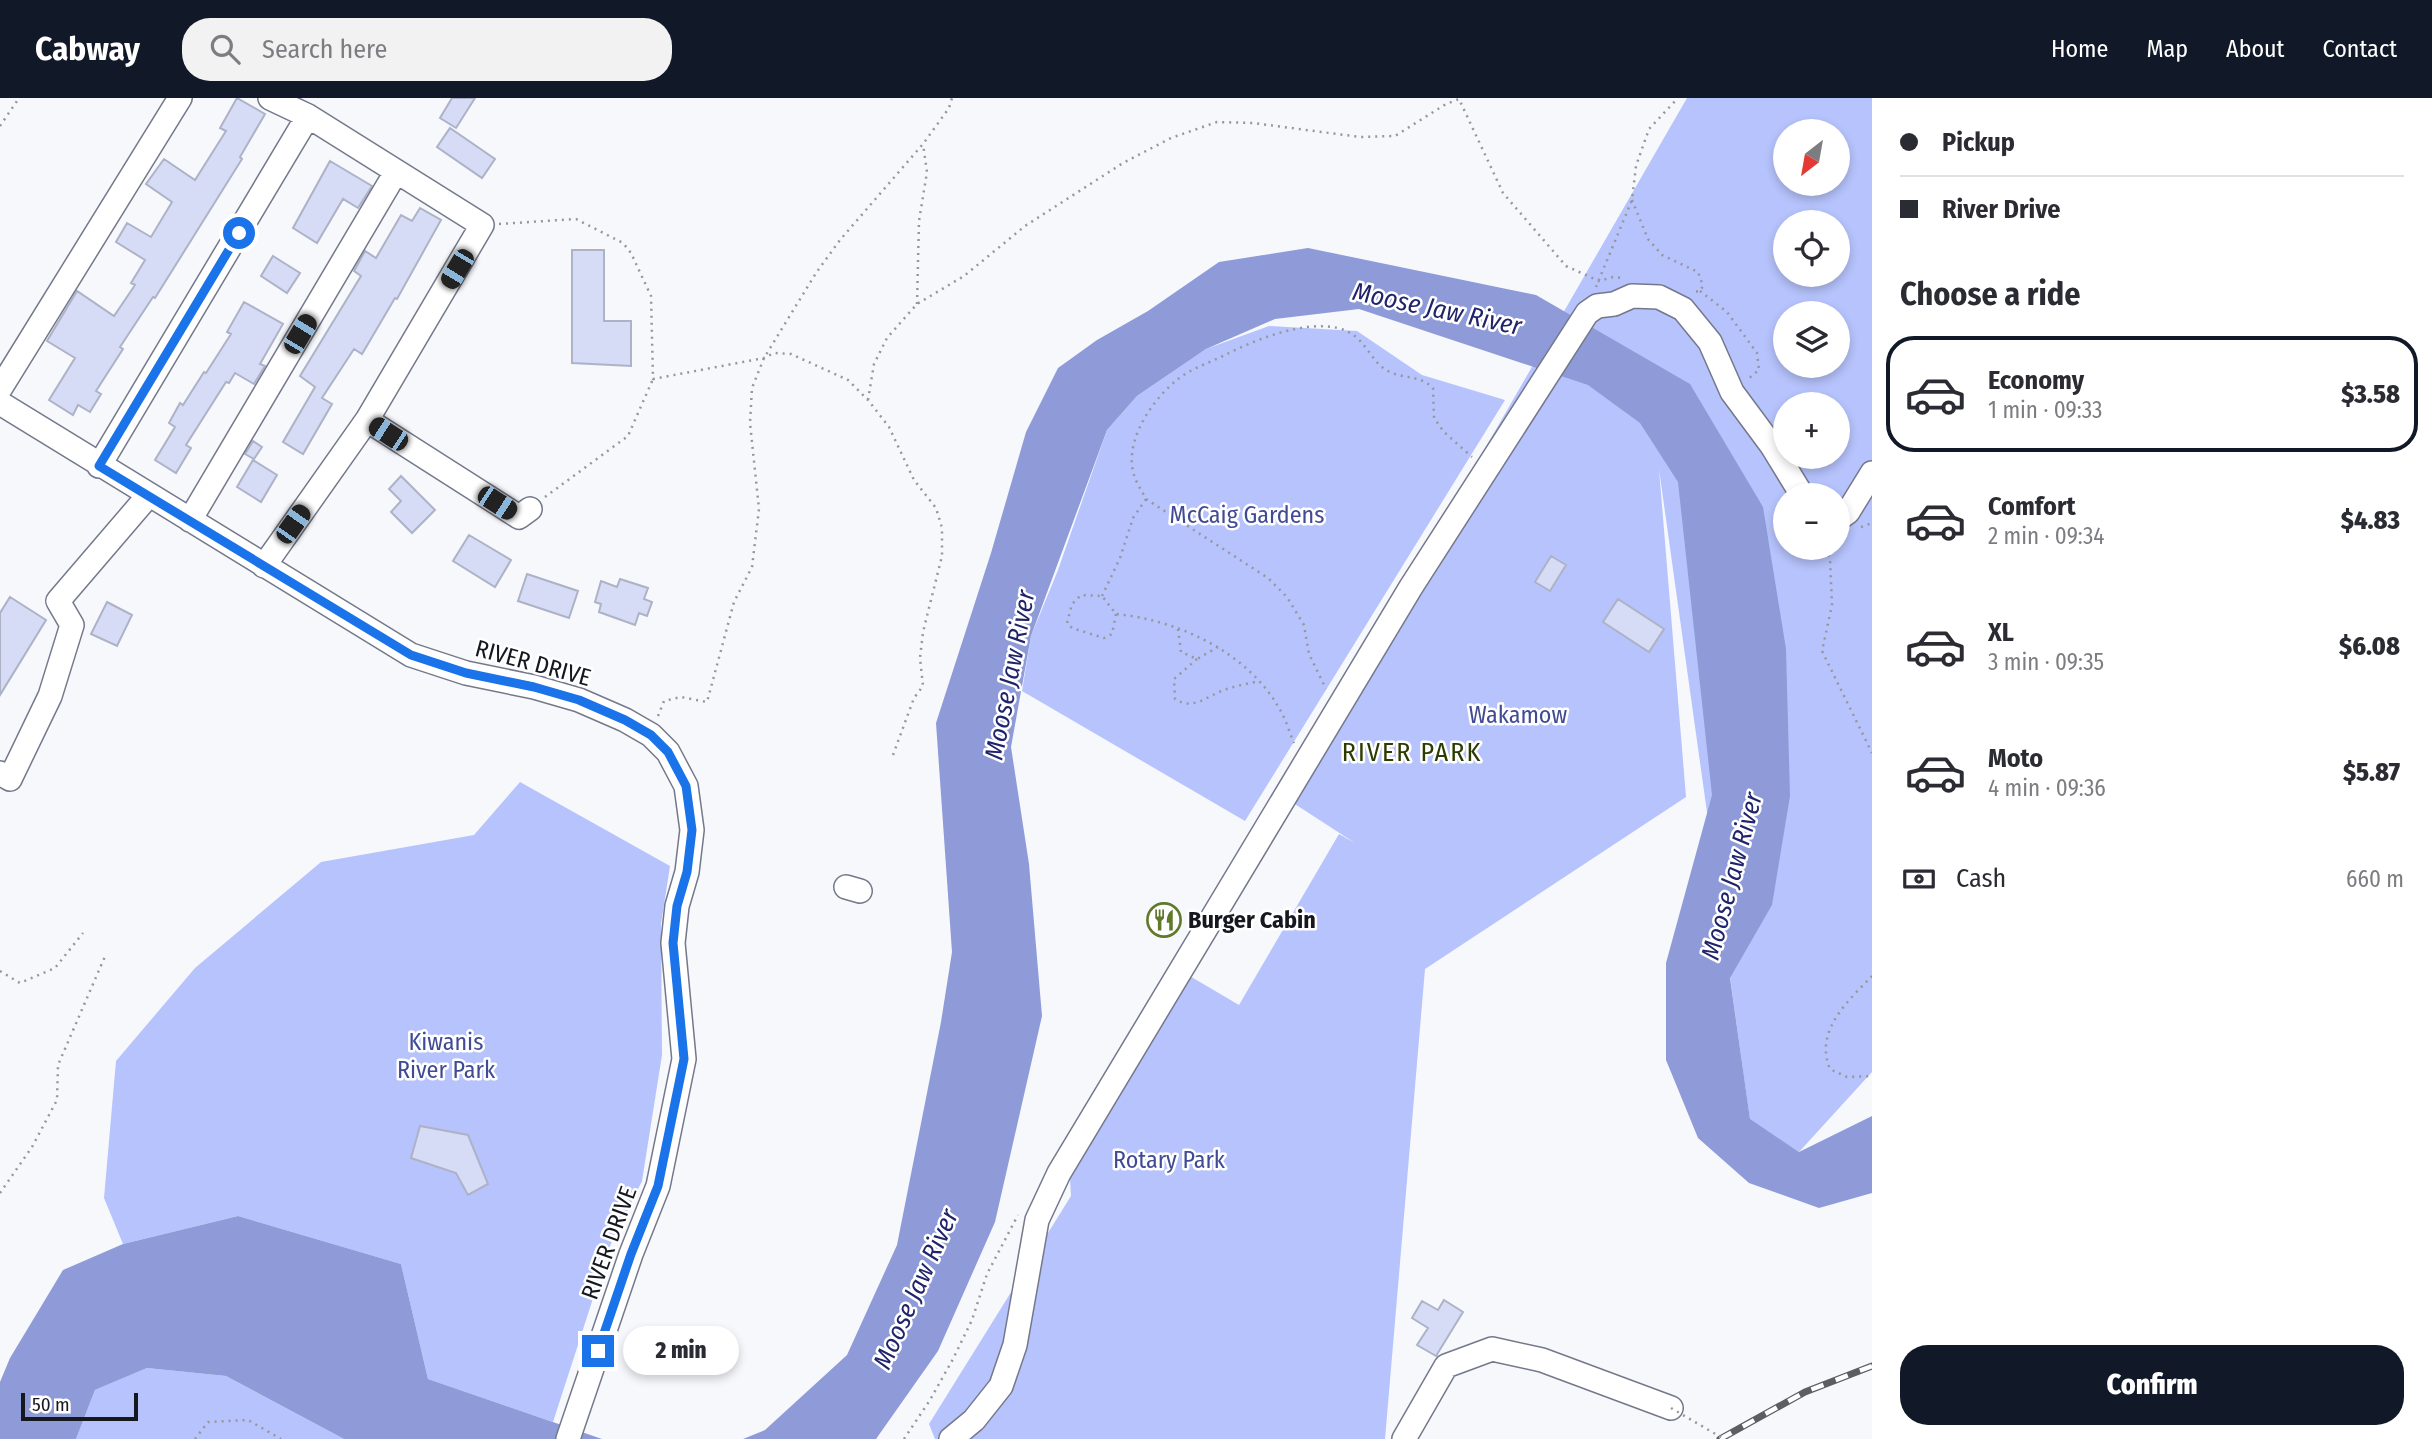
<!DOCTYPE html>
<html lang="en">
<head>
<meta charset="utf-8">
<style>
	body { margin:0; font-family:"Fira Sans Condensed",sans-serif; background:#f2f2f3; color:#2b2b33; height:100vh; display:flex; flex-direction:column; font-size:26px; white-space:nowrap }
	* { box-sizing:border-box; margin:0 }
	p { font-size:23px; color:#7c7c81 }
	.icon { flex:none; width:38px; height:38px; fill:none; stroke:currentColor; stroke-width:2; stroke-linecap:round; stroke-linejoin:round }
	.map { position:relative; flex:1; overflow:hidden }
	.panel { display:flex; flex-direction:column; background:#fff; width:560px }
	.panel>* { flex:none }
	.banner { display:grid; align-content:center; height:154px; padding:0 28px; background:#fff }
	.needle { width:46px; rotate:211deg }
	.fabs { position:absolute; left:1773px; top:21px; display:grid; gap:14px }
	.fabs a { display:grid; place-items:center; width:77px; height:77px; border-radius:50%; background:#fff; box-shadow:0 4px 10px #0003; font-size:35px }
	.scale { position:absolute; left:21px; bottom:18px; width:117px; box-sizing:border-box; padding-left:7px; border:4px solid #16181f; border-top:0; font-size:19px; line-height:24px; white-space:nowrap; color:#16181f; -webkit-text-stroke:5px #fff; paint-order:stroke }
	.end { position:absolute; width:32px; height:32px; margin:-16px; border:9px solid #1a73e8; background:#fff; box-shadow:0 0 0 4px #fff }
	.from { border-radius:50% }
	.bubble { position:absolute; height:49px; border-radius:24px; background:#fff; box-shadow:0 4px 10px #0003; font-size:23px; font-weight:800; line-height:49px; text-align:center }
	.car { position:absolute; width:21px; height:42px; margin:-21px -10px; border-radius:9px; box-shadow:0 0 5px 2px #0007; background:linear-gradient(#222 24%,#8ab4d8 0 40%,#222 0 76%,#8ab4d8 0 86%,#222 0) }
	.banner b { display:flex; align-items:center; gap:24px; height:66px; font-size:26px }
	.banner b+b { border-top:2px solid #e1e1e2 }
	.banner i { width:18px; height:18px; background:#2b2b33 }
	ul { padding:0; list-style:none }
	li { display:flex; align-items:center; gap:21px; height:116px; margin:0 14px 10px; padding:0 14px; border:4px solid transparent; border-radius:28px }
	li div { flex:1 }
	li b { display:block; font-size:26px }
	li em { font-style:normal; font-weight:800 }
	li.current { border-color:#111827 }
	li>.icon { width:63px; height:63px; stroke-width:1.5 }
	h2 { padding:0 28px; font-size:32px; line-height:84px }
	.pay { display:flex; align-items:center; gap:18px; height:77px; padding:0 28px; font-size:26px }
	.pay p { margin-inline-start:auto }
	.primary-button { display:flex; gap:14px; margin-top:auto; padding:14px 28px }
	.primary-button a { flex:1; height:80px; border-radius:28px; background:#111827; color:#fff; font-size:28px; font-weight:800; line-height:80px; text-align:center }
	header { display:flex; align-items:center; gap:42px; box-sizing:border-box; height:98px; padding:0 35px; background:#111827; color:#fff }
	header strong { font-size:33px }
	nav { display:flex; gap:38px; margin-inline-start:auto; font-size:24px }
	.search { width:490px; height:63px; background:#f2f2f3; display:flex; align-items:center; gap:18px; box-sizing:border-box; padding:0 24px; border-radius:28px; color:#7c7c81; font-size:26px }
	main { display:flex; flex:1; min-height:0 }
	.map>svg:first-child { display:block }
	.green { fill:#b6c3fc; fill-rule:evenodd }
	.water { fill:#8e9bd8 }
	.building { fill:#d6dcf6; stroke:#adb2c7; stroke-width:2 }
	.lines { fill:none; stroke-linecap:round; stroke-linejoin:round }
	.minor-casing { stroke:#74788b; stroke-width:26 }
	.path { stroke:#95979c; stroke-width:2.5; stroke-dasharray:2 5; stroke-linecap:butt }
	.minor { stroke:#fff; stroke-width:23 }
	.rail-casing { stroke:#5c5e64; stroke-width:7 }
	.rail { stroke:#fff; stroke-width:4.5; stroke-dasharray:13; stroke-linecap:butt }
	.path-bridge { stroke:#95979c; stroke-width:2.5; stroke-dasharray:2 5; stroke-linecap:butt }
	.route { stroke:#1a73e8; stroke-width:9 }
	.labels { text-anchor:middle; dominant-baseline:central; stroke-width:5; stroke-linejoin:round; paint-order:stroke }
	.park-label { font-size:24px; fill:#414b94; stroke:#fff }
	.street-label { font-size:24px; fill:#16181f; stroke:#fff }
	.poi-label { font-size:24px; font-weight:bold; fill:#16181f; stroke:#fff; text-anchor:start }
	.water-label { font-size:26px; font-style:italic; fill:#21246a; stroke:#fff }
	.neighbourhood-label { font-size:26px; letter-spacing:2px; fill:#2c3b02; stroke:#fff }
</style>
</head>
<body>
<header>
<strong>Cabway</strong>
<div class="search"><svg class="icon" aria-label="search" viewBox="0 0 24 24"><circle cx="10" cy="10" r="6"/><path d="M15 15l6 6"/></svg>Search here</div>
<nav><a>Home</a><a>Map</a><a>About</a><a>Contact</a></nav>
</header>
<main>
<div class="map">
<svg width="1872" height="1341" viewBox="0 0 1872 1341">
	<rect width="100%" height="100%" fill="#f6f8fc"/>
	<!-- green -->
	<path class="green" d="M1687,0H1872V974L1799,1054L1750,1022L1659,371L1686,699L1425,871L1385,1341H935L929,1326L1071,1098L1070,1080L1188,877L1239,907L1339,736L1355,745L1284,699ZM1785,33H1838V86H1785ZM1785,124H1838V177H1785ZM1785,215H1838V268H1785ZM1785,306H1838V359H1785ZM1785,397H1838V450H1785Z
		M1269,228L1357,233L1422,277L1505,302L1245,723L1022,593L1031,538L1058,472L1107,332L1137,298L1206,251Z
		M520,684L670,768L661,826L662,957L642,1083L610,1148L553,1324L428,1281L401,1166L238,1118L123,1146L104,1100L116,963L195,870L321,764L474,737Z
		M147,1270L226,1278L344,1341H76L95,1292Z"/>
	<!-- water -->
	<path class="water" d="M1308,150L1536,197L1690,286L1763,409L1786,551L1790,698L1772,807L1730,880L1750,1021L1799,1054L1872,1018V1095L1819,1110L1749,1085L1698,1040L1666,962V865L1712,697L1678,384L1640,325L1588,287L1359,211L1275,221L1206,251L1137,298L1107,332L1031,538L1011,649L1029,766L1042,918L995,1124L938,1253L876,1341H743L765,1332L847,1257L897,1147L941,924L952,854L936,625L991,455L1026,334L1058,270L1097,242L1148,213L1219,164Z
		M238,1118L401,1166L428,1281L602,1341H344L226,1278L147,1270L95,1292L76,1341H0V1284L10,1260L63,1172L123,1146Z"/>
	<!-- building -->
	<path class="building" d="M237,0L265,16L240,59L242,61L155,200L153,199L120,249L123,251L96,293L101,296L90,314L78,307L73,317L49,302L75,260L47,243L77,193L114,218L135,187L131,185L145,162L116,144L127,125L151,139L172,104L146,86L164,61L195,82L226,33L220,30Z
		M452,0H475L456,30L440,20Z
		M450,30L495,61L482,80L437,49Z
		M330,63L372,88L358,110L343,101L317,145L293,130Z
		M420,110L441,122L397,201L395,200L362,256L354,251L322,300L332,306L303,356L283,344L315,289L300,278L361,178L354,173L365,153L376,160L401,117L412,123Z
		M572,152H604V223H631V268L572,265Z
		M273,158L300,175L287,195L261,178Z
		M244,204L283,226L260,266L265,268L254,286L235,275L229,285L226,284L186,347L191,350L176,375L155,362L175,329L169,325L180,305L183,307L204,274L206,275L231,236L227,234Z
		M253,343L262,349L254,361L245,356Z
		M253,362L277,377L261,404L237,389Z
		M401,378L435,412L412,435L391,414L401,403L389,391Z
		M469,437L511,462L495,489L453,463Z
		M1551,458L1566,467L1550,493L1535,484Z
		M527,476L578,493L569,520L518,503Z
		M620,481L648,490L644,501L652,504L647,518L639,515L635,527L599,514L601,506L595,504L601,483L617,489Z
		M10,499L46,522L0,597V515Z
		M1618,501L1664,531L1649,554L1603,524Z
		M107,504L132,517L117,548L91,536Z
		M420,1028L468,1037L488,1086L468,1097L456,1075L411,1060Z
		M1444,1202L1463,1214L1436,1258L1417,1247L1428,1230L1412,1220L1422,1203L1438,1212Z"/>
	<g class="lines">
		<!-- minor casing -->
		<g class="minor-casing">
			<path id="minor" d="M0,291L180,0
				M0,305L411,557L466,575L534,589L579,602L625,622L651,637L668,654L686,688L692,732L687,774L677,808L673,845L684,961L658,1088L631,1156L568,1341
				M367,322L519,419L530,411
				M99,368L308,18
				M1838,421L1848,414L1872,375
				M190,422L396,74
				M264,468L367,322L482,127L308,18L270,0
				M0,675L10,681L50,598L72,527L58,503L148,398
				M846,789L860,793
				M951,1341L974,1322L1001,1288L1015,1247L1037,1122L1059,1075L1411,489L1587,215L1597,208L1614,206L1632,198L1659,199L1683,211L1710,244L1732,294L1772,348L1802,397
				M1404,1341L1446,1268L1492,1251L1542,1262L1671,1310"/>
		</g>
		<!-- path -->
		<path class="path" d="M0,28L19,0
			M1632,102L1648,141L1662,157L1698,174L1703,188L1700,193L1691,194
			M499,126L576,121L623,145L631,155L651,198L653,281L764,260L774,255L791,256L848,282L868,302L889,329L914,382L936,410L942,430V458L923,534L920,560L923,588L914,600L893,657
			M1596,189L1632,102L1636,68L1649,31L1678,0
			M1700,193L1727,214L1757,255L1759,272L1748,281
			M917,206L919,123L927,74L923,46
			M868,302L874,266L887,240L917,206L964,178L1025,128L1123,65L1171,40L1217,24L1253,25L1360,39L1395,38L1446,6L1459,1L1503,95L1566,168L1599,183L1613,179L1624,180
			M545,399L628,338L653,281
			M1146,401L1268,480L1287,499L1304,527L1309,556L1326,591
			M1861,429L1872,425
			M1826,450L1830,461L1832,507L1822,553L1872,655
			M1102,498L1120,460L1133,420L1146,401C1140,390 1133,380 1132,367C1129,336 1154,300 1178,281C1192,270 1209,265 1225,257C1254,242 1304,222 1338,230C1368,238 1368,264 1390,274C1405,281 1420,277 1433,290L1434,320L1444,334L1472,359
			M1116,516L1112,536L1104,540L1072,530L1067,525L1072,506L1081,497L1102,498L1116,516C1178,522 1247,554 1279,610C1286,621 1289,634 1294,645
			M1178,531L1181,554L1197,561L1218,549
			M1197,561L1174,581L1175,601C1193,613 1207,598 1224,592C1235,588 1247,586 1259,583
			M658,618L664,603L681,599L707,604L734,504L752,469L759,411L750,325L752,290L764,260L816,175L840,142L923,46L949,10L952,0
			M0,873L20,885L55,870L83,835
			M1872,878C1848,903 1814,933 1830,971L1847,979L1872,978
			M0,1095L32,1049L57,1002L58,967L106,856
			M195,1341L208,1324L248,1322L281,1341
			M904,1341L930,1302L953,1261L972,1222L987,1176L1018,1117"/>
		<!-- minor -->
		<use href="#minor" class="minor"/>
		<!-- rail casing -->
		<g class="rail-casing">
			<path id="rail" d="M1720,1341L1805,1294L1872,1268"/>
		</g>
		<!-- rail -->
		<use href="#rail" class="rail"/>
		<!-- path-bridge -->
		<path class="path-bridge" d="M1671,1310L1724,1341"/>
	</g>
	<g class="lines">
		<!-- route -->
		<path class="route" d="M239,135L99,368L411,557L466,575L534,589L579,602L625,622L651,637L668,654L686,688L692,732L687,774L677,808L673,845L684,961L658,1088L631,1156L598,1253"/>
	</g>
	<!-- icons -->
	<defs>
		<g id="restaurant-ring" transform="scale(1.75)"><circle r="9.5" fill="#fff" stroke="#60792b" stroke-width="1.5"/><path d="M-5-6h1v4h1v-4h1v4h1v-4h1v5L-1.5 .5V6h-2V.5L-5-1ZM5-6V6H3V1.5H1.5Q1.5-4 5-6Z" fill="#60792b"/></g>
	</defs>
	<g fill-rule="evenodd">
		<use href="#restaurant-ring" x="1164" y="822"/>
	</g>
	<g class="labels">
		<!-- park labels -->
		<g class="park-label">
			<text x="1247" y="417">McCaig Gardens</text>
			<text x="1518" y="617">Wakamow</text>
			<text x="446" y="944">Kiwanis<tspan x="446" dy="28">River Park</tspan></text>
			<text x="1169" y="1062">Rotary Park</text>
		</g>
		<!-- street labels -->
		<g class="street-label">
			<text transform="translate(533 565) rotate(15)">RIVER DRIVE</text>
			<text transform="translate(609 1145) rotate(-70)">RIVER DRIVE</text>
		</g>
		<!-- poi labels -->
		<g class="poi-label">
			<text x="1188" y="822">Burger Cabin</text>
		</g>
		<!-- water labels -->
		<g class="water-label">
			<text transform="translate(1437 211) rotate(12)">Moose Jaw River</text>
			<text transform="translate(1010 577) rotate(-79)">Moose Jaw River</text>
			<text transform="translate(1732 778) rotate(-75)">Moose Jaw River</text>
			<text transform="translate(916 1191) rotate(-66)">Moose Jaw River</text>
		</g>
		<!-- neighbourhood labels -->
		<g class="neighbourhood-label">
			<text x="1412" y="654">RIVER PARK</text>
		</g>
	</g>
</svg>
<div class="fabs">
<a><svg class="needle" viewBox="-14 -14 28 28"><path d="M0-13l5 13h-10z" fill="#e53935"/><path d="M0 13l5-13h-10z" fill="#7c7c81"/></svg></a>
<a><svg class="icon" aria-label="locate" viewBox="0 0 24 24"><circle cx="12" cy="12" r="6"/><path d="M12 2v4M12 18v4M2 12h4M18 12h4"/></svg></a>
<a><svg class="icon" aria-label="layers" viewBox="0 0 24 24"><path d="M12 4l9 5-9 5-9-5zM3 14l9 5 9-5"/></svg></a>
<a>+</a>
<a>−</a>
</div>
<div class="scale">50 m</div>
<i class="end from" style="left:239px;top:135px"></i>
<i class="end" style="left:598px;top:1253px"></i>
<div class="bubble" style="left:623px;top:1228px;width:116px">2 min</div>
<i class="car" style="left:457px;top:171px;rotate:211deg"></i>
<i class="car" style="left:300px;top:236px;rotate:31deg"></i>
<i class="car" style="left:388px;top:336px;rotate:303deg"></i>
<i class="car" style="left:497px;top:405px;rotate:123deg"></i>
<i class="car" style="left:293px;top:426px;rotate:35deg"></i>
</div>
<section class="panel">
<div class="banner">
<b><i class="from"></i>Pickup</b>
<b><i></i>River Drive</b>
</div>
<h2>Choose a ride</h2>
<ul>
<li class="current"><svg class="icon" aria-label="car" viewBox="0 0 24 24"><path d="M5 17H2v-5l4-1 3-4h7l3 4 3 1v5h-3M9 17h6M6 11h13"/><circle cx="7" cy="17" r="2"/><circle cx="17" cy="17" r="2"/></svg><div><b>Economy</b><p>1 min · 09:33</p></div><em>$3.58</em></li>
<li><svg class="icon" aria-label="car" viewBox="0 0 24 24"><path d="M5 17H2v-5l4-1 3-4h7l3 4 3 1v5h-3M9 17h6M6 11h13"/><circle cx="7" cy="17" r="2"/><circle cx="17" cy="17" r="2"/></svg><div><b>Comfort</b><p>2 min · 09:34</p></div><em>$4.83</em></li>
<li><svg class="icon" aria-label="car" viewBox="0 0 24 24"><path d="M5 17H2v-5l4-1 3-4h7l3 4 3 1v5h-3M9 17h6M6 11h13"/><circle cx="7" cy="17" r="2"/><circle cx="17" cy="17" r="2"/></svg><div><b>XL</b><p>3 min · 09:35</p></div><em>$6.08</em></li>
<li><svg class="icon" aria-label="car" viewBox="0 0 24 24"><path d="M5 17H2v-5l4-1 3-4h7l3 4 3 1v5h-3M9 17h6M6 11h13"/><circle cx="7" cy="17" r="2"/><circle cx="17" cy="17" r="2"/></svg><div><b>Moto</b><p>4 min · 09:36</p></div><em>$5.87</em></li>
</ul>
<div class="pay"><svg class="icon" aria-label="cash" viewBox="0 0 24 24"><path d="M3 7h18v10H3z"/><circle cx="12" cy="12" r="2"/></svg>Cash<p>660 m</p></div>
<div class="primary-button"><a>Confirm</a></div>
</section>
</main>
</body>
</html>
